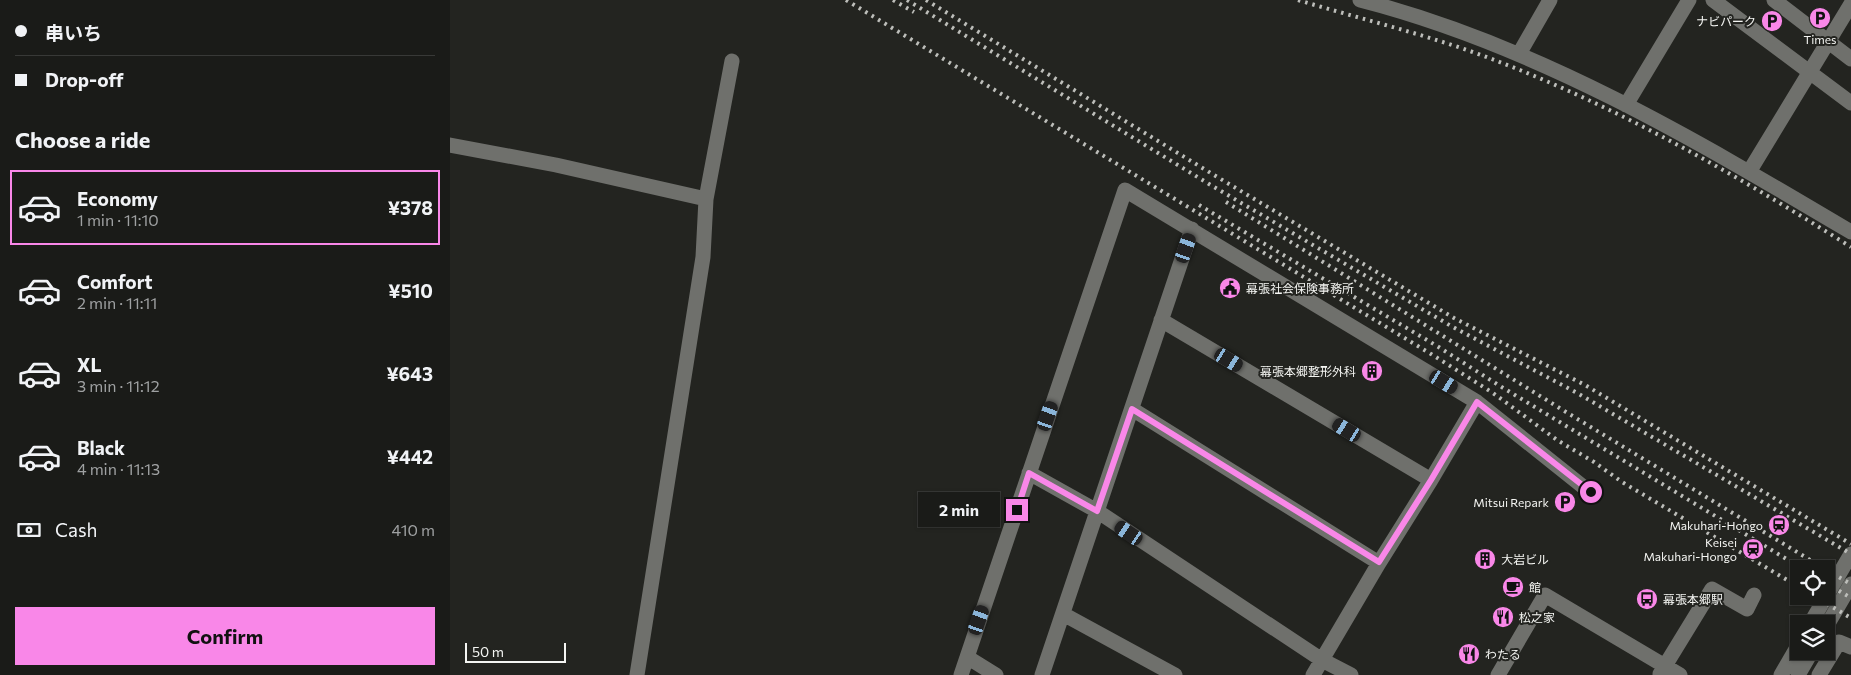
<!DOCTYPE html>
<html lang="en">
<head>
<meta charset="utf-8">
<style>
	body { margin:0; font-family:Commissioner,"Noto Sans JP",sans-serif; background:#232421; color:#f1f3f6; height:100vh; display:flex; flex-direction:column; font-size:19px; white-space:nowrap }
	* { box-sizing:border-box; margin:0 }
	p { font-size:16px; color:#9fa1a2 }
	.icon { flex:none; width:28px; height:28px; fill:none; stroke:currentColor; stroke-width:2; stroke-linecap:round; stroke-linejoin:round }
	.map { position:relative; flex:1; overflow:hidden }
	.panel { display:flex; flex-direction:column; background:#1a1b18; width:450px }
	.panel>* { flex:none }
	.hud { display:grid; align-content:center; height:110px; padding:0 15px; background:#1a1b18 }
	.fabs { position:absolute; left:1340px; top:560px; display:grid; gap:10px }
	.fabs a { display:grid; place-items:center; width:45px; height:45px; border-radius:0px; background:#1a1b18; box-shadow:0 1px 4px #0004,0 0 0 1px #383937; font-size:25px }
	.scale { position:absolute; left:15px; bottom:12px; width:101px; box-sizing:border-box; padding-left:5px; border:2px solid #f4f5f2; border-top:0; font-size:14px; line-height:18px; white-space:nowrap; color:#f4f5f2; -webkit-text-stroke:4px #232420; paint-order:stroke }
	.end { position:absolute; width:22px; height:22px; margin:-11px; border:6px solid #f987e8; background:#111; box-shadow:0 0 0 2px #111 }
	.from { border-radius:50% }
	.bubble { position:absolute; height:35px; border-radius:0px; background:#1a1b18; box-shadow:0 1px 4px #0004,0 0 0 1px #383937; font-size:16px; font-weight:700; line-height:35px; text-align:center }
	.car { position:absolute; width:15px; height:30px; margin:-15px -8px; border-radius:6px; box-shadow:0 0 4px 1px #0007; background:linear-gradient(#222 24%,#8ab4d8 0 40%,#222 0 76%,#8ab4d8 0 86%,#222 0) }
	.hud b { display:flex; align-items:center; gap:18px; height:48px; font-size:19px }
	.hud b+b { border-top:1px solid #383937 }
	.hud i { width:12px; height:12px; background:#f1f3f6 }
	ul { padding:0; list-style:none }
	li { display:flex; align-items:center; gap:15px; height:75px; margin:0 10px 8px; padding:0 5px; border:2px solid transparent; border-radius:0px }
	li div { flex:1 }
	li b { display:block; font-size:19px }
	li em { font-style:normal; font-weight:700 }
	li.on { border-color:#f987e8 }
	li>.icon { width:45px; height:45px; stroke-width:1.5 }
	h2 { padding:0 15px; font-size:22px; line-height:60px }
	.pay { display:flex; align-items:center; gap:12px; height:55px; padding:0 15px; font-size:19px }
	.pay p { margin-inline-start:auto }
	.primary-button { display:flex; gap:10px; margin-top:auto; padding:10px 15px }
	.primary-button a { flex:1; height:58px; border-radius:0px; background:#f987e8; color:#111; font-size:20px; font-weight:700; line-height:58px; text-align:center }
	main { display:flex; flex:1; min-height:0 }
	.map>svg:first-child { display:block }
	.lines { fill:none; stroke-linecap:round; stroke-linejoin:round }
	.minor { stroke:#6f706c; stroke-width:15 }
	.rail { stroke:#bdbeba; stroke-width:4; stroke-dasharray:2.5 5; stroke-linecap:butt }
	.route { stroke:#f987e8; stroke-width:6 }
	.labels { text-anchor:middle; dominant-baseline:central; stroke-width:4; stroke-linejoin:round; paint-order:stroke }
	.poi-label { font-size:12px; fill:#f4f5f2; stroke:#232420; text-anchor:start }
</style>
</head>
<body>
<main>
<section class="panel">
<div class="hud">
<b><i class="from"></i>串いち</b>
<b><i></i>Drop-off</b>
</div>
<h2>Choose a ride</h2>
<ul>
<li class="on"><svg class="icon" aria-label="car" viewBox="0 0 24 24"><path d="M5 17H2v-5l4-1 3-4h7l3 4 3 1v5h-3M9 17h6M6 11h13"/><circle cx="7" cy="17" r="2"/><circle cx="17" cy="17" r="2"/></svg><div><b>Economy</b><p>1 min · 11:10</p></div><em>¥378</em></li>
<li><svg class="icon" aria-label="car" viewBox="0 0 24 24"><path d="M5 17H2v-5l4-1 3-4h7l3 4 3 1v5h-3M9 17h6M6 11h13"/><circle cx="7" cy="17" r="2"/><circle cx="17" cy="17" r="2"/></svg><div><b>Comfort</b><p>2 min · 11:11</p></div><em>¥510</em></li>
<li><svg class="icon" aria-label="car" viewBox="0 0 24 24"><path d="M5 17H2v-5l4-1 3-4h7l3 4 3 1v5h-3M9 17h6M6 11h13"/><circle cx="7" cy="17" r="2"/><circle cx="17" cy="17" r="2"/></svg><div><b>XL</b><p>3 min · 11:12</p></div><em>¥643</em></li>
<li><svg class="icon" aria-label="car" viewBox="0 0 24 24"><path d="M5 17H2v-5l4-1 3-4h7l3 4 3 1v5h-3M9 17h6M6 11h13"/><circle cx="7" cy="17" r="2"/><circle cx="17" cy="17" r="2"/></svg><div><b>Black</b><p>4 min · 11:13</p></div><em>¥442</em></li>
</ul>
<div class="pay"><svg class="icon" aria-label="cash" viewBox="0 0 24 24"><path d="M3 7h18v10H3z"/><circle cx="12" cy="12" r="2"/></svg>Cash<p>410 m</p></div>
<div class="primary-button"><a>Confirm</a></div>
</section>
<div class="map">
<svg width="1401" height="675" viewBox="0 0 1401 675">
	<rect width="100%" height="100%" fill="#232420"/>
	<g class="lines">
		<!-- minor -->
		<path class="minor" d="M910,0C1086,45 1246,140 1401,232
			M1263,0L1401,103
			M1324,0L1401,59
			M1069,54L1100,0
			M1176,105L1239,0
			M0,145L106,165L256,199
			M1299,172L1401,4
			M711,320L981,480
			M682,409L929,563
			M579,473L647,511L872,660L901,675
			M613,614L725,675
			M1360,624L1401,554
			M1376,627L1401,584
			M517,657L546,675
			M1210,674L1262,589L1297,609L1304,595
			M187,675L253,257L256,199L282,61
			M511,675L675,190L1027,402L1141,493
			M592,675L742,229
			M863,675L929,563L981,480L1027,402
			M1048,675L1095,595L1230,675
			M1331,675L1349,644
			M1348,675L1362,651
			M1369,675L1389,642L1401,647"/>
		<!-- rail -->
		<path class="rail" d="M396,0L981,354L1043,393L1107,440L1144,462L1172,482L1349,587
			M443,0L464,12
			M457,0L759,184L1001,326L1129,394L1401,554
			M476,0L764,175L1004,318L1135,385L1401,544
			M848,0C914,20 983,36 1047,61C1172,109 1288,176 1401,247
			M776,202L1116,412L1375,569
			M749,205L987,346L1050,386L1353,569
			M1376,570L1401,584
			M1376,583L1401,598
			M1364,596L1401,618"/>
	</g>
	<g class="lines">
		<!-- route -->
		<path class="route" d="M567,510L579,473L647,511L682,409L929,562L981,480L1027,402L1141,492"/>
	</g>
	<!-- icons -->
	<defs>
		<g id="parking-disc" transform="scale(1.125)"><circle r="9.5" fill="#f987e8" stroke="#232420"/><path d="M-3.5-5.5H1a3.5 3.5 0 0 1 0 7H-1V5.5H-3.5ZM-1-3.4V-.6H.8a1.4 1.4 0 0 0 0-2.8Z" fill="#111"/></g>
		<g id="civic-disc" transform="scale(1.125)"><circle r="9.5" fill="#f987e8" stroke="#232420"/><path d="M-.6-6.5H3V-4.5H.6V-3L4-1V1h2V6H-6V1h2V-1L-.6-3ZM-1.2 2.5V6h2.4V2.5Z" fill="#111"/></g>
		<g id="building-disc" transform="scale(1.125)"><circle r="9.5" fill="#f987e8" stroke="#232420"/><path d="M-4-6H4V6H1V3H-1V6H-4ZM-2.5-4.3h1.7v1.8h-1.7ZM.8-4.3h1.7v1.8H.8ZM-2.5-1h1.7V.8h-1.7ZM.8-1h1.7V.8H.8Z" fill="#111"/></g>
		<g id="station-disc" transform="scale(1.125)"><circle r="9.5" fill="#f987e8" stroke="#232420"/><path d="M-3-6H3Q5-6 5-4V2Q5 4 3 4L4.5 6H3L1.5 4h-3L-3 6H-4.5L-3 4Q-5 4-5 2V-4Q-5-6-3-6ZM-3.5-4v3h7v-3ZM-3.5 1v1.5H-2V1ZM2 1v1.5H3.5V1Z" fill="#111"/></g>
		<g id="cafe-disc" transform="scale(1.125)"><circle r="9.5" fill="#f987e8" stroke="#232420"/><path d="M-5.5-4.5H6V0H3Q3 3.5 0 3.5H-2.5Q-5.5 3.5-5.5 0ZM3-3.2v2h1.7v-2ZM-6 4.5H4V6H-6Z" fill="#111"/></g>
		<g id="bus-disc" transform="scale(1.125)"><circle r="9.5" fill="#f987e8" stroke="#232420"/><path d="M-5-6H5V4H4V6H2V4H-2V6H-4V4H-5ZM-3.5-4V0h7V-4ZM-3.5 1.2v1.5H-2V1.2ZM2 1.2v1.5H3.5V1.2Z" fill="#111"/></g>
		<g id="restaurant-disc" transform="scale(1.125)"><circle r="9.5" fill="#f987e8" stroke="#232420"/><path d="M-5-6h1v4h1v-4h1v4h1v-4h1v5L-1.5 .5V6h-2V.5L-5-1ZM5-6V6H3V1.5H1.5Q1.5-4 5-6Z" fill="#111"/></g>
	</defs>
	<g fill-rule="evenodd">
		<use href="#parking-disc" x="1370" y="18"/>
		<use href="#parking-disc" x="1322" y="21"/>
		<use href="#civic-disc" x="780" y="288"/>
		<use href="#building-disc" x="922" y="371"/>
		<use href="#parking-disc" x="1115" y="502"/>
		<use href="#station-disc" x="1329" y="525"/>
		<use href="#station-disc" x="1303" y="549"/>
		<use href="#building-disc" x="1035" y="559"/>
		<use href="#cafe-disc" x="1063" y="587"/>
		<use href="#bus-disc" x="1197" y="599"/>
		<use href="#restaurant-disc" x="1053" y="617"/>
		<use href="#restaurant-disc" x="1019" y="654"/>
	</g>
	<g class="labels">
		<!-- poi labels -->
		<g class="poi-label">
			<text x="1306" y="21" text-anchor="end">ナビパーク</text>
			<text x="1370" y="39" text-anchor="middle">Times</text>
			<text x="796" y="288">幕張社会保険事務所</text>
			<text x="906" y="371" text-anchor="end">幕張本郷整形外科</text>
			<text x="1099" y="502" text-anchor="end">Mitsui Repark</text>
			<text x="1313" y="525" text-anchor="end">Makuhari-Hongo</text>
			<text x="1287" y="542" text-anchor="end">Keisei<tspan x="1287" dy="14">Makuhari-Hongo</tspan></text>
			<text x="1051" y="559">大岩ビル</text>
			<text x="1079" y="587">館</text>
			<text x="1213" y="599">幕張本郷駅</text>
			<text x="1069" y="617">松之家</text>
			<text x="1035" y="654">わたる</text>
		</g>
	</g>
</svg>
<div class="fabs">
<a><svg class="icon" aria-label="locate" viewBox="0 0 24 24"><circle cx="12" cy="12" r="6"/><path d="M12 2v4M12 18v4M2 12h4M18 12h4"/></svg></a>
<a><svg class="icon" aria-label="layers" viewBox="0 0 24 24"><path d="M12 4l9 5-9 5-9-5zM3 14l9 5 9-5"/></svg></a>
</div>
<div class="scale">50 m</div>
<i class="end from" style="left:1141px;top:492px"></i>
<i class="end" style="left:567px;top:510px"></i>
<div class="bubble" style="left:468px;top:492px;width:82px">2 min</div>
<i class="car" style="left:736px;top:248px;rotate:19deg"></i>
<i class="car" style="left:779px;top:360px;rotate:121deg"></i>
<i class="car" style="left:994px;top:382px;rotate:121deg"></i>
<i class="car" style="left:598px;top:416px;rotate:19deg"></i>
<i class="car" style="left:897px;top:430px;rotate:301deg"></i>
<i class="car" style="left:679px;top:533px;rotate:304deg"></i>
<i class="car" style="left:529px;top:620px;rotate:19deg"></i>
</div>
</main>
</body>
</html>
